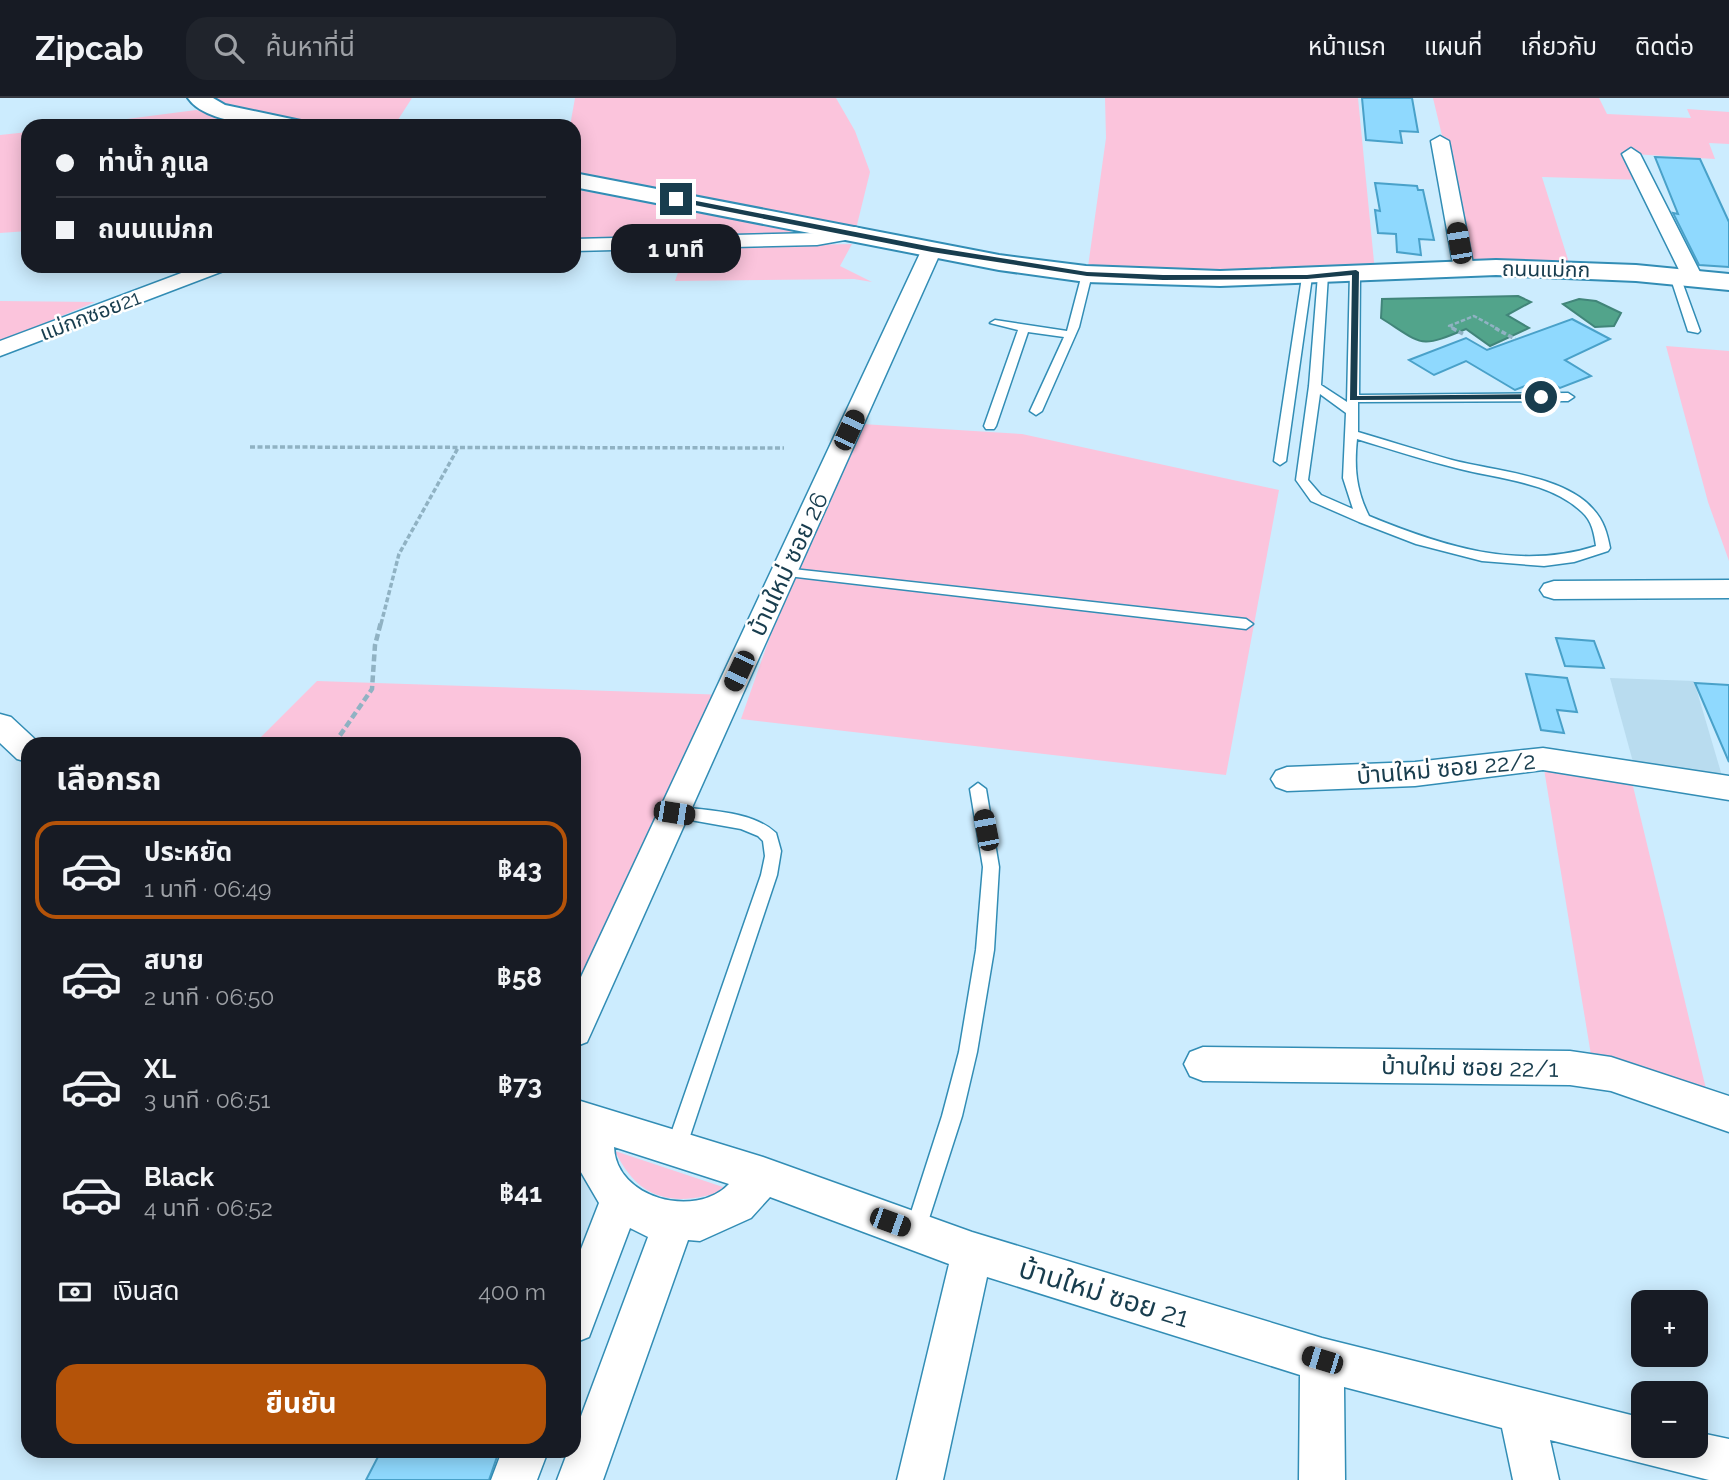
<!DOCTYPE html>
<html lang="th">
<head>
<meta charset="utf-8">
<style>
	body { margin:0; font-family:Raleway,"Noto Sans Thai",sans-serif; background:#20242c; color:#f1f3f6; height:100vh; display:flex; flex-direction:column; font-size:26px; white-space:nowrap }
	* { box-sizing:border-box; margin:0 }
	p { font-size:23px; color:#9ea1a6 }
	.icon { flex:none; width:38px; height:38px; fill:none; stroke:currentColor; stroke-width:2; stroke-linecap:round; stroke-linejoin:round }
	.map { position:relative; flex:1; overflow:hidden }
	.panel { position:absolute; left:21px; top:639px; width:560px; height:721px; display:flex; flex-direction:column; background:#171b24; border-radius:21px; box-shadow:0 4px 18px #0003 }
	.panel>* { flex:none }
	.banner { position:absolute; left:21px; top:21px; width:560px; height:154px; border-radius:21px; box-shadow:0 4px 18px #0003; display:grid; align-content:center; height:154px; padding:0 35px; background:#171b24 }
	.buttons { position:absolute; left:1631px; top:1192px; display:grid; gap:14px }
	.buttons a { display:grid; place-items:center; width:77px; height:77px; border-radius:14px; background:#171b24; box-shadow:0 4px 18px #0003; font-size:35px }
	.end { position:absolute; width:32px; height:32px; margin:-16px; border:9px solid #183d4e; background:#fff; box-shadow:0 0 0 4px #fff }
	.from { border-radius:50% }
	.bubble { position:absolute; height:49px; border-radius:21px; background:#171b24; box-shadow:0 4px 18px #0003; font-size:23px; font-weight:700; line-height:49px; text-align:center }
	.car { position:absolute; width:21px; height:42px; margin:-21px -10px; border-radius:9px; box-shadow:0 0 5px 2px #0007; background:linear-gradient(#222 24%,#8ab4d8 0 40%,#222 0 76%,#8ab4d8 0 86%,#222 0) }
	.banner b { display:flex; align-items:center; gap:24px; height:66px; font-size:26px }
	.banner b+b { border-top:2px solid #363941 }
	.banner i { width:18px; height:18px; background:#f1f3f6 }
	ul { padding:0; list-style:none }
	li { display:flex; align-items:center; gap:21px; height:98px; margin:0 14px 10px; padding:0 21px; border:4px solid transparent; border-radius:21px }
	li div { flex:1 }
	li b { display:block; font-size:26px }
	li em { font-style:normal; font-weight:700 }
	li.on { border-color:#b45309 }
	li>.icon { width:63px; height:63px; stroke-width:1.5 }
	h2 { padding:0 35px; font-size:32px; line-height:84px }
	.pay { display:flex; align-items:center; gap:18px; height:77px; padding:0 35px; font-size:26px }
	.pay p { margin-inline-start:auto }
	.button { display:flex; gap:14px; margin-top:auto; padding:14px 35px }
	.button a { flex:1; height:80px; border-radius:21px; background:#b45309; color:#fff; font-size:28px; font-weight:700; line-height:80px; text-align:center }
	header { display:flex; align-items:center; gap:42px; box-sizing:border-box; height:98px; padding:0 35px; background:#171b24; border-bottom:2px solid #363941 }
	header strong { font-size:33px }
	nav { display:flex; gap:38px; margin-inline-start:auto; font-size:24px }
	.search { width:490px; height:63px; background:#20242c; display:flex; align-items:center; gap:18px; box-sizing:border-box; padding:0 24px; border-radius:21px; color:#9ea1a6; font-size:26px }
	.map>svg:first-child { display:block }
	.built { fill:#b9dcef }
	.green { fill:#fbc4dc }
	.water { fill:#52a48b; stroke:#418579; stroke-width:2 }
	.building { fill:#8fd9fe; stroke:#49a1c9; stroke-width:2 }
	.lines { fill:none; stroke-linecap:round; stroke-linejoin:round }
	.service-casing { stroke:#328db5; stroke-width:3 }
	.minor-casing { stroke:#328db5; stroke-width:3 }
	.tertiary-casing { stroke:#328db5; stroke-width:4 }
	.path-far2 { stroke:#90b2c3; stroke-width:2.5; stroke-dasharray:4.5 2; stroke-linecap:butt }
	.path-far1 { stroke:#90b2c3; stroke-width:3.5; stroke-dasharray:5 2.5; stroke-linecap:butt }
	.path { stroke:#90b2c3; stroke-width:4.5; stroke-dasharray:7 3.5; stroke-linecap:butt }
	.service { fill:#fff; fill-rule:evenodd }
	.minor { fill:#fff; fill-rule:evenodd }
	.tertiary { fill:#fff; fill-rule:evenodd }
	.route { fill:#183d4e }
	.labels { text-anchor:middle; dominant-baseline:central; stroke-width:5; stroke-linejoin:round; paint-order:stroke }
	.far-street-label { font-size:21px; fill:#183d4e; stroke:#fff }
	.street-label { font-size:24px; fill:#183d4e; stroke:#fff }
	.near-street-label { font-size:28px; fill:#183d4e; stroke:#fff }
</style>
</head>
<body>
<header>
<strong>Zipcab</strong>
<div class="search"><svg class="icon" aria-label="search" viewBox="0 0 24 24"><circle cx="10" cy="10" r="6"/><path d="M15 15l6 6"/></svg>ค้นหาที่นี่</div>
<nav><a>หน้าแรก</a><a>แผนที่</a><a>เกี่ยวกับ</a><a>ติดต่อ</a></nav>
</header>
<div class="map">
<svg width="1729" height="1382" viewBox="0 0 1729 1382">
	<rect width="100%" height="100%" fill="#ccecfe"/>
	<!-- built -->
	<path class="built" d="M1610,580L1694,583L1725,688L1636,675Z"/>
	<!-- green -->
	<path class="green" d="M206,0H412L394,28H295L233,16Z
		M575,0H836L855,33L870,74L855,135L574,82V28H570Z
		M1105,0H1358L1375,174L1087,176L1106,40Z
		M1433,0H1599L1607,16L1691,20L1687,11L1729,14V46L1709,45L1715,61L1632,56L1644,82L1542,79L1571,171H1474Z
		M196,12L270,28H73Z
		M28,34V133L0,135V37Z
		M574,91L791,132L789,139L574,143Z
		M852,146L840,168L872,184L854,181L675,183L687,149Z
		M0,203L95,204L0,244Z
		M1666,248L1729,253V463L1708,404Z
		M862,326L1022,336L1279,392L1226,677L741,621L787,490Z
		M317,583L728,597L574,933V646H254Z
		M1544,671L1632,684L1708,999L1591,957Z
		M615,1053L729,1091C679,1109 640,1106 615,1053Z"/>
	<!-- water -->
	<path class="water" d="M1518,198L1531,204L1507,217L1529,230L1490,248L1466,231C1418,251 1424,247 1381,220L1382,201Z
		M1579,201L1596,203L1621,215L1614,228L1595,229L1563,206Z"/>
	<!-- building -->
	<path class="building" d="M1362,0H1412L1418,34L1400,33L1402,45L1366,42Z
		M1655,59L1700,61L1729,124V169L1699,167L1673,115L1678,116Z
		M1375,85L1417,88L1418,92H1423L1434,142L1419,141L1421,157L1397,154L1396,136L1378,135L1375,112L1380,113Z
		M1572,221L1610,241L1565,262L1591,278L1560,290L1545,280L1515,292L1466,263L1434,277L1409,262L1466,240L1487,252Z
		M1556,540L1594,543L1604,570L1565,568Z
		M1526,576L1567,580L1577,614L1557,612L1564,635L1541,632Z
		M1695,585L1729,587V664Z
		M381,1353H499L489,1382H366Z"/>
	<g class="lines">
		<!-- service casing -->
		<g class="service-casing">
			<path id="service" d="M1355,171L1360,174L1359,297L1568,295L1574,299L1568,303L1358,304V334C1389,343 1420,353 1452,362C1493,373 1564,377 1593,411C1604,423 1607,435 1610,450L1608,453L1574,464L1544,468L1482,463L1416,446L1359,424L1311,403L1296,382L1309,288L1318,177L1323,174L1328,177L1321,287L1347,304L1350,174ZM1320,296L1346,315L1343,380L1353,411L1321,397L1308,382ZM1357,341C1390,351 1423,362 1456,370C1497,381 1549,383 1582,414C1592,423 1594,435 1596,448C1518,473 1442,448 1369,418C1356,392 1354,370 1357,341Z
				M1087,173L1092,176L1079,229L1042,313L1036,317L1030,313L1064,239L1028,234L996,328L994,331H986L984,328L1018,232L990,225L995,222L1067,233L1082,176Z
				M1307,176L1312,179L1286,363L1280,367L1274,363L1302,179Z
				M1671,176L1680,178L1700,233L1698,235L1688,233L1670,178Z
				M784,470L1246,521L1253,526L1246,531L779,477L777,474L779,471Z
				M978,685L986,691L999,769L994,852L977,954L962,1018L925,1133L922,1140L915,1143L908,1140L905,1133L942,1018L959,954L976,852L983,769L970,691Z
				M674,708C706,713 751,712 776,735L781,753L777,777L686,1050L683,1056L676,1059L669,1056L666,1050L761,777L765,758L763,743L758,738L741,731L668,718L666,714L668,710Z"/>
		</g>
		<!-- minor casing -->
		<g class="minor-casing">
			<path id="minor" d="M1440,38L1449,43L1474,171L1471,175H1457L1454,171L1431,43Z
				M1631,50L1640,56L1703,180L1700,184H1686L1683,180L1622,56Z
				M855,129L862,131L865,135L862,139L817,147L574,153V141L817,135Z
				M932,145L939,147L942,151L592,933L587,944L574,949V894L922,151L925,147Z
				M200,168H229L226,172L0,258V243Z
				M1729,482V500L1554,501L1544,498L1540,492L1544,486L1554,483Z
				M0,616L11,619L39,645L28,646V664L17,661L0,645Z
				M1543,650L1729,678V702L1543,672L1415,688L1287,693L1276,689L1271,681L1276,673L1287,669L1415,664Z
				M1203,949L1570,953L1611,959L1729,998V1034L1611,993L1570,987L1203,983L1190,978L1184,966L1190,954Z
				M574,1001L763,1059L972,1134L1322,1240L1643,1320V1348H1696V1334L1729,1341V1382H1709L1550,1342L1559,1382H1513L1502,1330L1344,1289L1345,1382H1299L1300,1277L987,1179L943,1382H897L949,1166L770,1099L751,1120L700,1143L688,1142L603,1382H557L568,1353H574V1337L648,1139L630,1130L589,1239L574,1245V1169L599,1105L575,1064ZM614,1049L729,1086C696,1121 616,1101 614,1049Z
				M502,1353H548L537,1382H491Z"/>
		</g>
		<!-- tertiary casing -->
		<g class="tertiary-casing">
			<path id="tertiary" d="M188,0H213L225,7L301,23L304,28C273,28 207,28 188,0Z
				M574,75L999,157L1086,168L1220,173L1496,162L1636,167L1729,176V192L1636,183L1496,177L1220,188L1086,184L999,172L574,89Z"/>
		</g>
		<!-- path-far2 -->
		<path class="path-far2" d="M1455,231L1449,228L1474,218L1498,231"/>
		<!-- path-far1 -->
		<path class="path-far1" d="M1452,230L1463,236
			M1495,230L1515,241
			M250,349L784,350
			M381,526L399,456L458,350"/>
		<!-- path -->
		<path class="path" d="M334,646L372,591L375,547L381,524"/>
		<!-- service -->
		<use href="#service" class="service"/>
		<!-- minor -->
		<use href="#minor" class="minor"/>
		<!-- tertiary -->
		<use href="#tertiary" class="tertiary"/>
	</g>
	<!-- route -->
	<path class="route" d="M676,99L932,149L1087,174L1163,177H1307L1356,172L1359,174L1357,298L1541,296L1546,299L1541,301L1350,302L1352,177L1307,181L1163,182L1087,178L932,154L674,103Z"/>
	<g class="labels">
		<!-- far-street labels -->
		<g class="far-street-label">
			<text transform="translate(1546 171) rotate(1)">ถนนแม่กก</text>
			<text transform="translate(90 217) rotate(-21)">แม่กกซอย21</text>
		</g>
		<!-- street labels -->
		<g class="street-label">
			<text transform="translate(788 466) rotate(-65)">บ้านใหม่ ซอย 26</text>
			<text transform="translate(1446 670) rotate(-5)">บ้านใหม่ ซอย 22/2</text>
			<text transform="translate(1470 969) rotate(1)">บ้านใหม่ ซอย 22/1</text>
		</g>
		<!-- near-street labels -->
		<g class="near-street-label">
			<text transform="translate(1104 1195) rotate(17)">บ้านใหม่ ซอย 21</text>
		</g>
	</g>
</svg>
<div class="buttons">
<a>+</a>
<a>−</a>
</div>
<i class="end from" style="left:1541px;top:299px"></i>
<i class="end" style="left:676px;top:101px"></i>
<div class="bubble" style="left:611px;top:126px;width:130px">1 นาที</div>
<i class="car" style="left:1459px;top:145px;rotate:350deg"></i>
<i class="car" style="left:849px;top:332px;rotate:25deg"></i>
<i class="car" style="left:739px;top:573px;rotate:205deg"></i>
<i class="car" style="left:674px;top:715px;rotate:99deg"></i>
<i class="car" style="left:986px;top:732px;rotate:349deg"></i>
<i class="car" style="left:890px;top:1124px;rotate:110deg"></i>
<i class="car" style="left:1322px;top:1262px;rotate:287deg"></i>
<div class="banner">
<b><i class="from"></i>ท่าน้ำ ภูแล</b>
<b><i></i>ถนนแม่กก</b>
</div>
<section class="panel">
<h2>เลือกรถ</h2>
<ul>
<li class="on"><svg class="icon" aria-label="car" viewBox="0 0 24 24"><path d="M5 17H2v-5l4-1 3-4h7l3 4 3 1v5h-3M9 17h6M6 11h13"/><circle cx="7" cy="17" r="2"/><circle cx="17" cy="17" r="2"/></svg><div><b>ประหยัด</b><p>1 นาที · 06:49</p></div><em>฿43</em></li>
<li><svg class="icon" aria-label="car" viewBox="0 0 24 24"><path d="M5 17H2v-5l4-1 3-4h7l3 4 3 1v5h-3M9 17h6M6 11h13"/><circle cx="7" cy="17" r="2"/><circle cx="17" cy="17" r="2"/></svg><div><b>สบาย</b><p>2 นาที · 06:50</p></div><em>฿58</em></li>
<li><svg class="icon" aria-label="car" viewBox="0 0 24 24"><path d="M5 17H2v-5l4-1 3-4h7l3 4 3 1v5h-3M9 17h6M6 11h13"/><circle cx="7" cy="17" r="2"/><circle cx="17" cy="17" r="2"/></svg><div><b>XL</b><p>3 นาที · 06:51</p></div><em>฿73</em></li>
<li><svg class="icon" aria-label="car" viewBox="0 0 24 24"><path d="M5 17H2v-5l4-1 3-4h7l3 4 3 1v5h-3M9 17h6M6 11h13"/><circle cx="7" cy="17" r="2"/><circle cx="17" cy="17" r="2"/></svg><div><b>Black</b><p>4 นาที · 06:52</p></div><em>฿41</em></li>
</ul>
<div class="pay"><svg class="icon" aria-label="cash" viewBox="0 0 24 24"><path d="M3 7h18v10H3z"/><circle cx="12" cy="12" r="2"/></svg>เงินสด<p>400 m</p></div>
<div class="button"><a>ยืนยัน</a></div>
</section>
</div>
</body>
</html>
